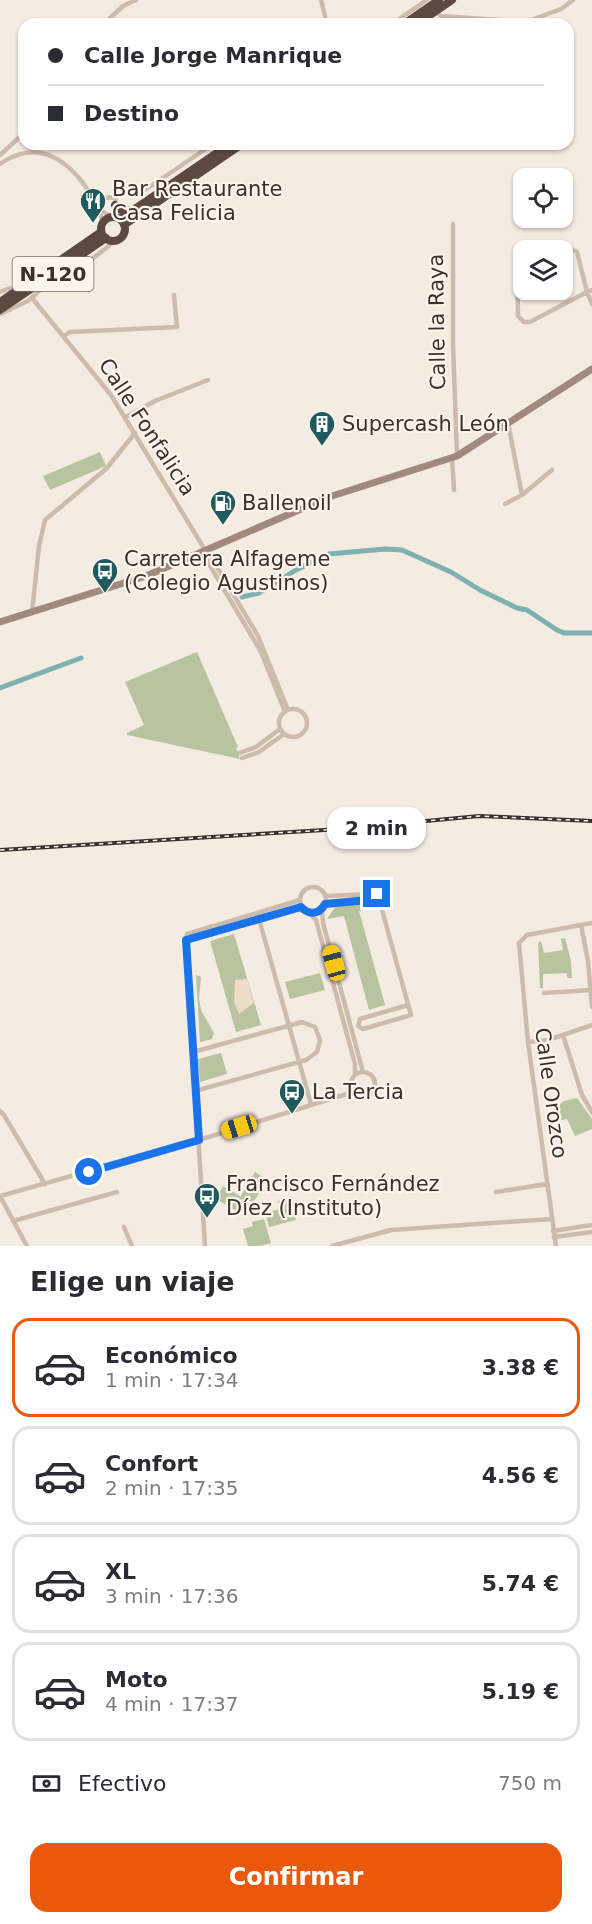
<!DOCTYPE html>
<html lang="es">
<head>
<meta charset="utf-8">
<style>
	body { margin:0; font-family:"DejaVu Sans",sans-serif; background:#f7f7f7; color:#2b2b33; height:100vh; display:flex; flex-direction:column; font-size:22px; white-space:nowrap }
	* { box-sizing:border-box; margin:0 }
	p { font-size:20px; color:#7c7c81 }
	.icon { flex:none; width:33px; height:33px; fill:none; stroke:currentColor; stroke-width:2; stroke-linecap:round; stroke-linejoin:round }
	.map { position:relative; height:1246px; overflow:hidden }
	.panel { display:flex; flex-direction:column; background:#fff; flex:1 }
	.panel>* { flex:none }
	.banner { position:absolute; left:18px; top:18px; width:556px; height:132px; border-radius:18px; box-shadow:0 2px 4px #0004; display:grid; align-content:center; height:132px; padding:0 30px; background:#fff }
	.tools { position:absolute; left:513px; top:168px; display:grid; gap:12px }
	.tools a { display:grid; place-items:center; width:60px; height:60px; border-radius:12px; background:#fff; box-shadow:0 2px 4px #0004; font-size:30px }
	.end { position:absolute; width:27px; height:27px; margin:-14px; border:8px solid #1a73e8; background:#fff; box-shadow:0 0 0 3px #fff }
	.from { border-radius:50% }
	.bubble { position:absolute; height:42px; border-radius:18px; background:#fff; box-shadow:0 2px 4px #0004; font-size:20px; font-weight:700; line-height:42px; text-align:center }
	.car { position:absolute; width:18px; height:36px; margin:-18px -9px; border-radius:8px; box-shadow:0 0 4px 2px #0007; background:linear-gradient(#f5c518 24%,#345 0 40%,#f5c518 0 76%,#345 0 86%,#f5c518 0) }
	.banner b { display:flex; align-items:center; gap:21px; height:57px; font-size:22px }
	.banner b+b { border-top:2px solid #e1e1e2 }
	.banner i { width:15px; height:15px; background:#2b2b33 }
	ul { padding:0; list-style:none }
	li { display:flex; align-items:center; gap:18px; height:99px; margin:0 12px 9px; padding:0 18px; border:3px solid #e1e1e2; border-radius:18px }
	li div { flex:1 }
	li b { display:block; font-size:22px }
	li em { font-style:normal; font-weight:700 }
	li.current { border-color:#ea580c }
	li>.icon { width:54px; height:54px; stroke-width:1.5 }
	h2 { padding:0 30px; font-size:27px; line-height:72px }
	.pay { display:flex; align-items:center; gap:15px; height:66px; padding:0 30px; font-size:22px }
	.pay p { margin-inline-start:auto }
	.cta { display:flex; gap:12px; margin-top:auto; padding:12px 30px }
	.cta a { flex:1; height:69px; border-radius:18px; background:#ea580c; color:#fff; font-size:24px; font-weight:700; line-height:69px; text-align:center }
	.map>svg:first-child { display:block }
	.green { fill:#b8c4a0 }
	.plaza { fill:#ecdcc8 }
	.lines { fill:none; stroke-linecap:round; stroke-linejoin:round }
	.canal { stroke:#7fb0b2; stroke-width:5 }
	.street { stroke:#cdbbac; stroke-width:4.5 }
	.secondary { stroke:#a18a7d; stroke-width:7 }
	.highway { stroke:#5c4a42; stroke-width:8 }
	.rail-casing { stroke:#3b302b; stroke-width:4 }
	.rail { stroke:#fbf5ee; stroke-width:1.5; stroke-dasharray:4.5; stroke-linecap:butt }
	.route { stroke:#1a73e8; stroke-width:8 }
	.labels { text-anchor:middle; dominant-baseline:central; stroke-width:4.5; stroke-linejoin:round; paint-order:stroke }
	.shield { fill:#fbf5ee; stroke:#756b66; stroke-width:1.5 }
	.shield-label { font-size:20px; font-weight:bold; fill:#3b302b }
	.poi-label { font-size:21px; fill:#3b302b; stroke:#fbf5ee; text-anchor:start }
	.street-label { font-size:21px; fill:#3b302b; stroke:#fbf5ee }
</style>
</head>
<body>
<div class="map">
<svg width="592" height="1246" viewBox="0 0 592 1246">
	<rect width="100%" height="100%" fill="#f4ebe1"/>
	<!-- green -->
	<path class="green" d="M100,452L106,466L50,490L43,476Z
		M197,652L238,747L236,748L240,759L127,735V733L144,725L125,682Z
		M374,904L375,907L359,911L385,1005L369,1010L344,916L327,919L336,906Z
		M234,934L261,1025L236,1032L210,941Z
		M565,938L571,961L572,978H567V973L543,974V988H540L538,943L541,941L544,953L563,950L561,939Z
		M320,973L325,990L290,999L285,982Z
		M196,975L201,977L199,998L201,1010L214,1033L212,1039L200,1042Z
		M221,1053L227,1074L200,1082L198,1059Z
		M577,1098L592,1119V1129L575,1136L567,1119L557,1121L555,1107H560V1104L564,1101Z
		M255,1172L267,1180L253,1203L247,1200L240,1213L216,1199L223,1186L242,1197L241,1195Z
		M292,1197L296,1220L269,1227L265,1213L280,1209L278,1201Z
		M264,1219L271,1243L259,1246H248L243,1229L253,1226L252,1222Z"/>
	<!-- plaza -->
	<path class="plaza" d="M247,979L254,1003L239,1014L234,1002L235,980Z"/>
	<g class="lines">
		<!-- canal -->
		<path class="canal" d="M242,597L259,593L296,570L329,554L385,549L402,550L451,572L480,590L517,608L527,610L557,630L564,633H592
			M0,688L81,658"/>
		<!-- street -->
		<path class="street" d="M321,0L327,24
			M435,11L441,16L526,22L561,9L573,0
			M104,24L123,6L136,0
			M392,24L427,0
			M0,155L24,133
			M0,164C49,130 88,178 103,222
			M90,195L104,198L116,197
			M98,208L111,217
			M113,217L116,197L124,193L145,190L213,144
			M453,224V344L457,456
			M592,290L587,292L530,322H524L518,316L517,262L520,250L568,248L577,252L587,292L592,304
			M0,292L10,288
			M32,298L111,395L205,550
			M0,314L28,301L39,291L72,274L109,246L111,240
			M64,336L70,332L177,327L174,295
			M126,417L155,401L208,380
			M508,423L522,495
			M452,458L454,490
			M505,504L522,495L552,470
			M207,550L258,636L288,710
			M202,552L261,652L285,712
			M32,612L39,546L45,520L106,469L135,433
			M279 723a14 14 0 1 1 28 0a14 14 0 1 1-28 0Z
			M239,753L256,747L280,729
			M242,758L259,752L284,734
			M300 900a13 13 0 1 1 26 0a13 13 0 1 1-26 0Z
			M379,899L411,1015L363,1029L358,1026L360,1019L408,1005
			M325,904L379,899L377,894L325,896
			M322,909L323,923L363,1072
			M308,912L316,920L355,1064V1075
			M259,919L311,1104
			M581,925L588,961L592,1007
			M186,940L205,1246
			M186,940L187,934L300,900
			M186,940L301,907
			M544,993L591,990
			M563,1035L582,1095L592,1112
			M528,1042L548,1040L592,1025
			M193,1052L302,1022L315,1027L320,1040L317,1052L306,1060L195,1091
			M351 1084a12 12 0 1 1 24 0a12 12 0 1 1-24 0Z
			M0,1111L4,1115L45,1184
			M496,1192L547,1184
			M0,1196L199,1140L353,1092
			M0,1196L27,1246
			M13,1221L117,1192
			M124,1227L132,1246
			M553,1231L592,1225
			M554,1237L592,1232
			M332,1246L391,1230L552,1219
			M556,1246L528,1042L519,943L527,935L592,923"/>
		<!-- secondary -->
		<path class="secondary" d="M0,622L146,576L329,497L457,456L592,369"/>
		<!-- highway -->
		<path class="highway" d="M404,24L439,0
			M417,24L452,0
			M115,205L122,211L131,210
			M101 229a12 12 0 1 1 24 0a12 12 0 1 1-24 0Z
			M120,219L230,144
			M124,225L242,144
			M0,302L101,232
			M0,310L106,238"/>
		<!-- rail casing -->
		<g class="rail-casing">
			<path id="rail" d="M0,850L341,829L479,816L592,821"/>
		</g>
		<!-- rail -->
		<use href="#rail" class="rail"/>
	</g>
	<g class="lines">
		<!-- route -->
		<path class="route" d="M89,1172L199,1140L186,940L301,907C309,915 319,915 325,904L379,899L377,894"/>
	</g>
	<!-- icons -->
	<defs>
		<g id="restaurant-pin" transform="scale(1.35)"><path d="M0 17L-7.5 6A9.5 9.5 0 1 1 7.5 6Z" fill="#1f5a5e" stroke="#fbf5ee"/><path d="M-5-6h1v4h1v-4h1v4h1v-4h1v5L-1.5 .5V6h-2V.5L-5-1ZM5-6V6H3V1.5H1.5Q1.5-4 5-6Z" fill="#fff"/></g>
		<g id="building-pin" transform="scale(1.35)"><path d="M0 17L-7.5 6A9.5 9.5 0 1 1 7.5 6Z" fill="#1f5a5e" stroke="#fbf5ee"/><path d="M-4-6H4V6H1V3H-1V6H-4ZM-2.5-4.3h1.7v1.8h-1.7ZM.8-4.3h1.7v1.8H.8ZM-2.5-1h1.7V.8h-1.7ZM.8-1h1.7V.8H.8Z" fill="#fff"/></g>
		<g id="fuel-pin" transform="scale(1.35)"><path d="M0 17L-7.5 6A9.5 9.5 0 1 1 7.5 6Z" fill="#1f5a5e" stroke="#fbf5ee"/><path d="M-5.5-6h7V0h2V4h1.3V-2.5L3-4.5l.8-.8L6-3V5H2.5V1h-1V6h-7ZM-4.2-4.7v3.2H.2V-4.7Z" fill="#fff"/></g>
		<g id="bus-pin" transform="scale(1.35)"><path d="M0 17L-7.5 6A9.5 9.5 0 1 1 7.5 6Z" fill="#1f5a5e" stroke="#fbf5ee"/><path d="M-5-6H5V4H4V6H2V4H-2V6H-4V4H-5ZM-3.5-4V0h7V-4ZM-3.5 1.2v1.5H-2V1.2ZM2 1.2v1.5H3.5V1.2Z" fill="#fff"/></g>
	</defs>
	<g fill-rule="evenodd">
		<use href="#restaurant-pin" x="93" y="201"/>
		<use href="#building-pin" x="322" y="424"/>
		<use href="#fuel-pin" x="223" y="503"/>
		<use href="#bus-pin" x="105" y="571"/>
		<use href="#bus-pin" x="292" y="1092"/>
		<use href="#bus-pin" x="207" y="1196"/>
	</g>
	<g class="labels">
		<!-- shield labels -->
		<rect class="shield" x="12.5" y="257" width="81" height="34" rx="4.5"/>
		<g class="shield-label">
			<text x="53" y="274">N-120</text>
		</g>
		<!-- poi labels -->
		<g class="poi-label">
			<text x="112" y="189">Bar Restaurante<tspan x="112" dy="24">Casa Felicia</tspan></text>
			<text x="342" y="424">Supercash León</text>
			<text x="242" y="503">Ballenoil</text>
			<text x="124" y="559">Carretera Alfageme<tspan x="124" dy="24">(Colegio Agustinos)</tspan></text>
			<text x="312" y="1092">La Tercia</text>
			<text x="226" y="1184">Francisco Fernández<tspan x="226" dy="24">Díez (Instituto)</tspan></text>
		</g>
		<!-- street labels -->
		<g class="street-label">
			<text transform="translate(437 322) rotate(-91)">Calle la Raya</text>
			<text transform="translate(147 427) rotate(57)">Calle Fonfalicia</text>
			<text transform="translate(551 1093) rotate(82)">Calle Orozco</text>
		</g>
	</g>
</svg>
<div class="tools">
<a><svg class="icon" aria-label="locate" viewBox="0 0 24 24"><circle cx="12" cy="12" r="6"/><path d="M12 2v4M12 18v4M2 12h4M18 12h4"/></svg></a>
<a><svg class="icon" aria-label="layers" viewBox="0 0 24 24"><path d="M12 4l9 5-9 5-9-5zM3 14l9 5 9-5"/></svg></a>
</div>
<i class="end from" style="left:89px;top:1172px"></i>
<i class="end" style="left:377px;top:894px"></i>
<div class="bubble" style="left:327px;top:807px;width:99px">2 min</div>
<i class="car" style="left:334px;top:963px;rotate:345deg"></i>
<i class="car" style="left:239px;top:1127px;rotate:253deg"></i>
<div class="banner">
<b><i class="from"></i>Calle Jorge Manrique</b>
<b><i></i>Destino</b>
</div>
</div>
<section class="panel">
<h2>Elige un viaje</h2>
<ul>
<li class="current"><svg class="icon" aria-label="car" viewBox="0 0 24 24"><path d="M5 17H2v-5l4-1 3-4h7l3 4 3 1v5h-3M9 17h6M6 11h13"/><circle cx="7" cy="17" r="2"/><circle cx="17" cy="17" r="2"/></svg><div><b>Económico</b><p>1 min · 17:34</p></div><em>3.38 €</em></li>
<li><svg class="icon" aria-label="car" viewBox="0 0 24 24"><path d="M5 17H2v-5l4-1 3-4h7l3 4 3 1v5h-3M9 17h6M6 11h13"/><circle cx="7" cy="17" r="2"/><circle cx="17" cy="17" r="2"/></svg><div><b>Confort</b><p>2 min · 17:35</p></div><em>4.56 €</em></li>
<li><svg class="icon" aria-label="car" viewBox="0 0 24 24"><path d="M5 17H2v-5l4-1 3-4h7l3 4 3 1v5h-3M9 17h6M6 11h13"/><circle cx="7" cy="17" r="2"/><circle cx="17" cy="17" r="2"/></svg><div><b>XL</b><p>3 min · 17:36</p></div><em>5.74 €</em></li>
<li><svg class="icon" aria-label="car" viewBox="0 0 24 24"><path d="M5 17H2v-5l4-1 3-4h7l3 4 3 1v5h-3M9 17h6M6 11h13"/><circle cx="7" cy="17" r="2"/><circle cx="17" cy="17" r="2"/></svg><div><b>Moto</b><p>4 min · 17:37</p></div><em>5.19 €</em></li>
</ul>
<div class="pay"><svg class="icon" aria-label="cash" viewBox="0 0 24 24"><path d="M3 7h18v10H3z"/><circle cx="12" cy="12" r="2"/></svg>Efectivo<p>750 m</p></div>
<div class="cta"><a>Confirmar</a></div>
</section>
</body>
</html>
